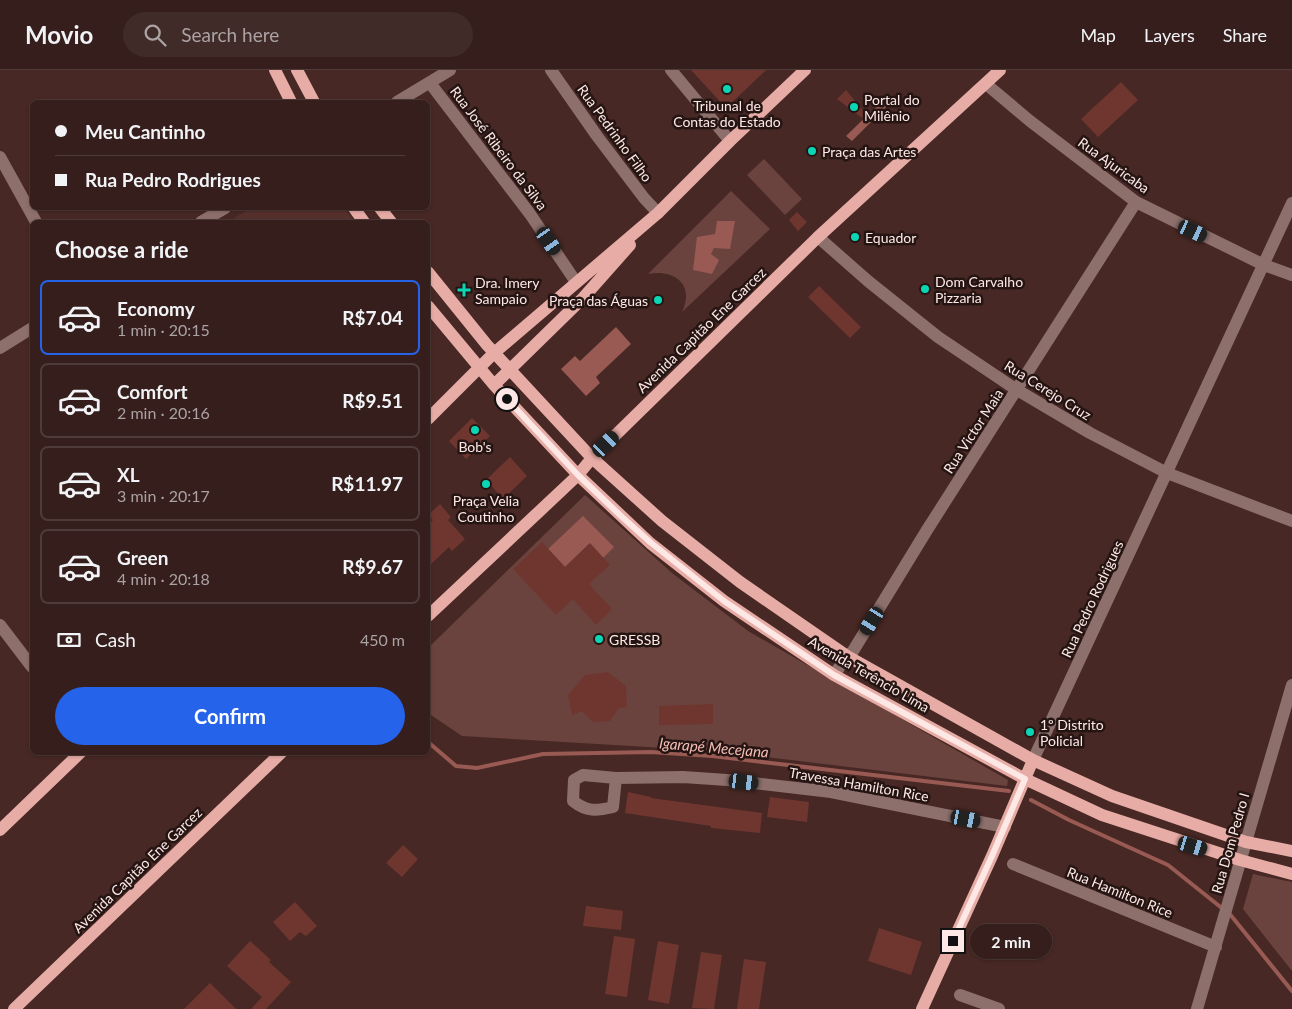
<!DOCTYPE html>
<html lang="en">
<head>
<meta charset="utf-8">
<style>
	body { margin:0; font-family:Lato,sans-serif; background:#402b28; color:#f1f3f6; height:100vh; display:flex; flex-direction:column; font-size:19px; white-space:nowrap }
	* { box-sizing:border-box; margin:0 }
	p { font-size:16px; color:#aaa2a3 }
	.icon { flex:none; width:28px; height:28px; fill:none; stroke:currentColor; stroke-width:2; stroke-linecap:round; stroke-linejoin:round }
	.map { position:relative; flex:1; overflow:hidden }
	.side { position:absolute; left:30px; top:150px; width:400px; height:535px; display:flex; flex-direction:column; background:#351e1b; border-radius:8px; box-shadow:0 1px 4px #0004,0 0 0 1px #4f3c3a }
	.side>* { flex:none }
	.top-card { position:absolute; left:30px; top:30px; width:400px; height:110px; border-radius:8px; box-shadow:0 1px 4px #0004,0 0 0 1px #4f3c3a; display:grid; align-content:center; height:110px; padding:0 25px; background:#351e1b }
	.end { position:absolute; width:22px; height:22px; margin:-11px; border:6px solid #fee8e5; background:#111; box-shadow:0 0 0 2px #111 }
	.from { border-radius:50% }
	.bubble { position:absolute; height:35px; border-radius:18px; background:#351e1b; box-shadow:0 1px 4px #0004,0 0 0 1px #4f3c3a; font-size:16px; font-weight:700; line-height:35px; text-align:center }
	.car { position:absolute; width:15px; height:30px; margin:-15px -8px; border-radius:6px; box-shadow:0 0 4px 1px #0007; background:linear-gradient(#222 24%,#8ab4d8 0 40%,#222 0 76%,#8ab4d8 0 86%,#222 0) }
	.top-card b { display:flex; align-items:center; gap:18px; height:48px; font-size:19px }
	.top-card b+b { border-top:1px solid #4f3c3a }
	.top-card i { width:12px; height:12px; background:#f1f3f6 }
	ul { padding:0; list-style:none }
	li { display:flex; align-items:center; gap:15px; height:75px; margin:0 10px 8px; padding:0 15px; border:2px solid #4f3c3a; border-radius:8px }
	li div { flex:1 }
	li b { display:block; font-size:19px }
	li em { font-style:normal; font-weight:700 }
	li.active { border-color:#2563eb }
	li>.icon { width:45px; height:45px; stroke-width:1.5 }
	h2 { padding:0 25px; font-size:22px; line-height:60px }
	.pay { display:flex; align-items:center; gap:12px; height:55px; padding:0 25px; font-size:19px }
	.pay p { margin-inline-start:auto }
	.cta { display:flex; gap:10px; margin-top:auto; padding:10px 25px }
	.cta a { flex:1; height:58px; border-radius:30px; background:#2563eb; color:#fff; font-size:20px; font-weight:700; line-height:58px; text-align:center }
	header { display:flex; align-items:center; gap:30px; box-sizing:border-box; height:70px; padding:0 25px; background:#351e1b; border-bottom:1px solid #4f3c3a }
	header strong { font-size:24px }
	nav { display:flex; gap:28px; margin-inline-start:auto; font-size:18px }
	.search { width:350px; height:45px; background:#402b28; display:flex; align-items:center; gap:12px; box-sizing:border-box; padding:0 18px; border-radius:28px; color:#aaa2a3; font-size:19px }
	.map>svg:first-child { display:block }
	.built { fill:#56302c }
	.green { fill:#6b433e }
	.water { fill:#985a53 }
	.lines { fill:none; stroke-linecap:round; stroke-linejoin:round }
	.stream { stroke:#985a53; stroke-width:4 }
	.building { fill:#6f3630 }
	.minor { stroke:#8d706c; stroke-width:12 }
	.major { stroke:#e7aca5; stroke-width:12 }
	.route { stroke:#fee8e5; stroke-width:6 }
	.poi-dot { fill:#0bd5b5; stroke:#241513; stroke-width:2 }
	.labels { text-anchor:middle; dominant-baseline:central; stroke-width:5; stroke-linejoin:round; paint-order:stroke }
	.poi-label { font-size:14px; fill:#fee8e5; stroke:#241513; text-anchor:start }
	.street-label { font-size:14px; fill:#fee8e5; stroke:#241513 }
	.water-label { font-size:15px; font-style:italic; fill:#f5bcb5; stroke:#241513 }
</style>
</head>
<body>
<header>
<strong>Movio</strong>
<div class="search"><svg class="icon" aria-label="search" viewBox="0 0 24 24"><circle cx="10" cy="10" r="6"/><path d="M15 15l6 6"/></svg>Search here</div>
<nav><a>Map</a><a>Layers</a><a>Share</a></nav>
</header>
<div class="map">
<svg width="1292" height="939" viewBox="0 0 1292 939">
	<rect width="100%" height="100%" fill="#472824"/>
	<!-- built -->
	<path class="built" d="M251,138H344L355,152H227Z"/>
	<!-- green -->
	<path class="green" d="M764,89L802,129L785,145L747,105Z
		M731,121L770,159L682,242C695,215 675,199 648,204Z
		M585,425L672,503L748,561L1008,710L1007,716L716,681L462,666L428,643V578Z
		M1253,804L1292,812V901L1243,839Z"/>
	<!-- water -->
	<path class="water" d="M883,30L888,35L852,71L846,66Z
		M717,151H735L730,179L714,178L711,184L719,190L712,204L693,200L697,167L715,164Z
		M616,257L631,274L596,307L600,313L586,326L561,299L575,286L580,291Z
		M583,446L614,477L603,488L589,474L565,497L548,479Z"/>
	<g class="lines">
		<!-- stream -->
		<path class="stream" d="M428,672L456,696L477,698L543,684L651,682L712,686L1009,721
			M1031,730L1069,750L1168,795L1223,839
			M1229,843L1292,921"/>
	</g>
	<!-- building -->
	<path class="building" d="M691,0H766L726,38Z
		M1121,12L1138,30L1098,67L1081,49Z
		M846,20L869,48L866,51L837,29Z
		M797,142L807,152L798,161L789,150Z
		M819,216L861,257L850,268L808,227Z
		M472,348L490,366L466,389L449,371Z
		M510,387L527,406L503,429L486,410Z
		M440,434L451,447L448,450L465,469L452,481L449,477L428,497V455L433,450L428,445Z
		M542,472L565,497L590,473L610,495L589,514L612,539L596,555L573,529L556,545L513,499Z
		M608,602L626,616L627,637L619,638L610,651L593,652L582,641L572,645L568,625L585,605Z
		M713,634V654L659,655V636Z
		M628,722L651,727V728L762,743L760,763L711,758V756L625,743Z
		M770,727L809,732L807,752L767,747Z
		M403,775L418,789L402,807L386,793Z
		M295,832L317,856L306,866L300,862L290,871L273,852Z
		M586,836L623,841L621,860L583,856Z
		M879,858L922,872L911,905L868,891Z
		M614,866L635,869L627,927L605,924Z
		M250,871L271,890L269,892L291,912L266,939H251L262,927L227,896Z
		M658,871L679,875L669,934L648,930Z
		M701,882L722,885L714,939L692,938Z
		M744,889L766,892L759,939H737Z
		M210,913L236,939H184Z"/>
	<g class="lines">
		<!-- minor -->
		<path class="minor" d="M551,0L597,66L644,128L658,143
			M671,0L730,71
			M430,13L530,144L576,212
			M986,14L1030,51L1136,132L1264,195L1292,205
			M397,32L450,0
			M0,87L36,152
			M201,152L225,138
			M818,167L868,211L938,267L1017,320L1090,363L1167,403L1292,451
			M0,278L32,258
			M0,555L32,597
			M834,605L847,586L853,581L927,460L1136,132
			M1033,690L1292,133
			M616,708L613,737C596,741 587,742 573,731L574,710L583,705L616,708L683,707L727,710L831,722L1005,757
			M1013,794L1216,877
			M960,925L999,939
			M1197,939L1292,615"/>
		<!-- major -->
		<path class="major" d="M275,0L291,32
			M297,0L314,32
			M354,138L364,152
			M380,138L391,152
			M428,202L487,275L592,388L662,451L740,512L847,586L1033,690L1112,726L1246,772L1292,781
			M428,236L494,315L578,405L650,473L724,531L834,605L1025,709L1102,745L1240,790L1292,804
			M494,315L583,228L630,175
			M428,349L494,283L658,143L730,71L805,0
			M428,546L578,405L592,388L818,167L1000,0
			M0,760L81,682
			M14,939L282,682
			M922,939L992,786L1033,690"/>
	</g>
	<g class="lines">
		<!-- route -->
		<path class="route" d="M507,329L578,405L621,446L650,472L724,531L834,605L1025,709L992,786L953,871"/>
	</g>
	<!-- markers -->
	<g class="poi-dot">
		<circle cx="727" cy="19" r="5"/>
		<circle cx="854" cy="37" r="5"/>
		<circle cx="812" cy="81" r="5"/>
		<circle cx="855" cy="167" r="5"/>
		<circle cx="925" cy="219" r="5"/>
		<path d="M461.5 212.5h5v5h5v5h-5v5h-5v-5h-5v-5h5z"/>
		<circle cx="658" cy="230" r="5"/>
		<circle cx="475" cy="360" r="5"/>
		<circle cx="486" cy="414" r="5"/>
		<circle cx="599" cy="569" r="5"/>
		<circle cx="1030" cy="662" r="5"/>
	</g>
	<g class="labels">
		<!-- poi labels -->
		<g class="poi-label">
			<text x="864" y="29">Portal do<tspan x="864" dy="16">Milênio</tspan></text>
			<text x="727" y="35" text-anchor="middle">Tribunal de<tspan x="727" dy="16">Contas do Estado</tspan></text>
			<text x="822" y="81">Praça das Artes</text>
			<text x="865" y="167">Equador</text>
			<text x="935" y="211">Dom Carvalho<tspan x="935" dy="16">Pizzaria</tspan></text>
			<text x="475" y="212">Dra. Imery<tspan x="475" dy="16">Sampaio</tspan></text>
			<text x="648" y="230" text-anchor="end">Praça das Águas</text>
			<text x="475" y="376" text-anchor="middle">Bob's</text>
			<text x="486" y="430" text-anchor="middle">Praça Velia<tspan x="486" dy="16">Coutinho</tspan></text>
			<text x="609" y="569">GRESSB</text>
			<text x="1040" y="654">1º Distrito<tspan x="1040" dy="16">Policial</tspan></text>
		</g>
		<!-- street labels -->
		<g class="street-label">
			<text transform="translate(615 63) rotate(54)">Rua Pedrinho Filho</text>
			<text transform="translate(499 78) rotate(53)">Rua José Ribeiro da Silva</text>
			<text transform="translate(1114 95) rotate(36)">Rua Ajuricaba</text>
			<text transform="translate(701 260) rotate(-44)">Avenida Capitão Ene Garcez</text>
			<text transform="translate(1048 320) rotate(32)">Rua Cerejo Cruz</text>
			<text transform="translate(973 361) rotate(-57)">Rua Victor Maia</text>
			<text transform="translate(1092 529) rotate(-65)">Rua Pedro Rodrigues</text>
			<text transform="translate(869 604) rotate(30)">Avenida Terêncio Lima</text>
			<text transform="translate(859 714) rotate(10)">Travessa Hamilton Rice</text>
			<text transform="translate(1230 773) rotate(-74)">Rua Dom Pedro I</text>
			<text transform="translate(137 800) rotate(-44)">Avenida Capitão Ene Garcez</text>
			<text transform="translate(1120 822) rotate(22)">Rua Hamilton Rice</text>
		</g>
		<!-- water labels -->
		<g class="water-label">
			<text transform="translate(714 677) rotate(5)">Igarapé Mecejana</text>
		</g>
	</g>
</svg>
<i class="end from" style="left:507px;top:329px"></i>
<i class="end" style="left:953px;top:871px"></i>
<div class="bubble" style="left:970px;top:854px;width:82px">2 min</div>
<i class="car" style="left:1193px;top:161px;rotate:115deg"></i>
<i class="car" style="left:549px;top:171px;rotate:145deg"></i>
<i class="car" style="left:606px;top:374px;rotate:46deg"></i>
<i class="car" style="left:872px;top:551px;rotate:212deg"></i>
<i class="car" style="left:744px;top:712px;rotate:97deg"></i>
<i class="car" style="left:966px;top:749px;rotate:101deg"></i>
<i class="car" style="left:1193px;top:776px;rotate:107deg"></i>
<div class="top-card">
<b><i class="from"></i>Meu Cantinho</b>
<b><i></i>Rua Pedro Rodrigues</b>
</div>
<section class="side">
<h2>Choose a ride</h2>
<ul>
<li class="active"><svg class="icon" aria-label="car" viewBox="0 0 24 24"><path d="M5 17H2v-5l4-1 3-4h7l3 4 3 1v5h-3M9 17h6M6 11h13"/><circle cx="7" cy="17" r="2"/><circle cx="17" cy="17" r="2"/></svg><div><b>Economy</b><p>1 min · 20:15</p></div><em>R$7.04</em></li>
<li><svg class="icon" aria-label="car" viewBox="0 0 24 24"><path d="M5 17H2v-5l4-1 3-4h7l3 4 3 1v5h-3M9 17h6M6 11h13"/><circle cx="7" cy="17" r="2"/><circle cx="17" cy="17" r="2"/></svg><div><b>Comfort</b><p>2 min · 20:16</p></div><em>R$9.51</em></li>
<li><svg class="icon" aria-label="car" viewBox="0 0 24 24"><path d="M5 17H2v-5l4-1 3-4h7l3 4 3 1v5h-3M9 17h6M6 11h13"/><circle cx="7" cy="17" r="2"/><circle cx="17" cy="17" r="2"/></svg><div><b>XL</b><p>3 min · 20:17</p></div><em>R$11.97</em></li>
<li><svg class="icon" aria-label="car" viewBox="0 0 24 24"><path d="M5 17H2v-5l4-1 3-4h7l3 4 3 1v5h-3M9 17h6M6 11h13"/><circle cx="7" cy="17" r="2"/><circle cx="17" cy="17" r="2"/></svg><div><b>Green</b><p>4 min · 20:18</p></div><em>R$9.67</em></li>
</ul>
<div class="pay"><svg class="icon" aria-label="cash" viewBox="0 0 24 24"><path d="M3 7h18v10H3z"/><circle cx="12" cy="12" r="2"/></svg>Cash<p>450 m</p></div>
<div class="cta"><a>Confirm</a></div>
</section>
</div>
</body>
</html>
